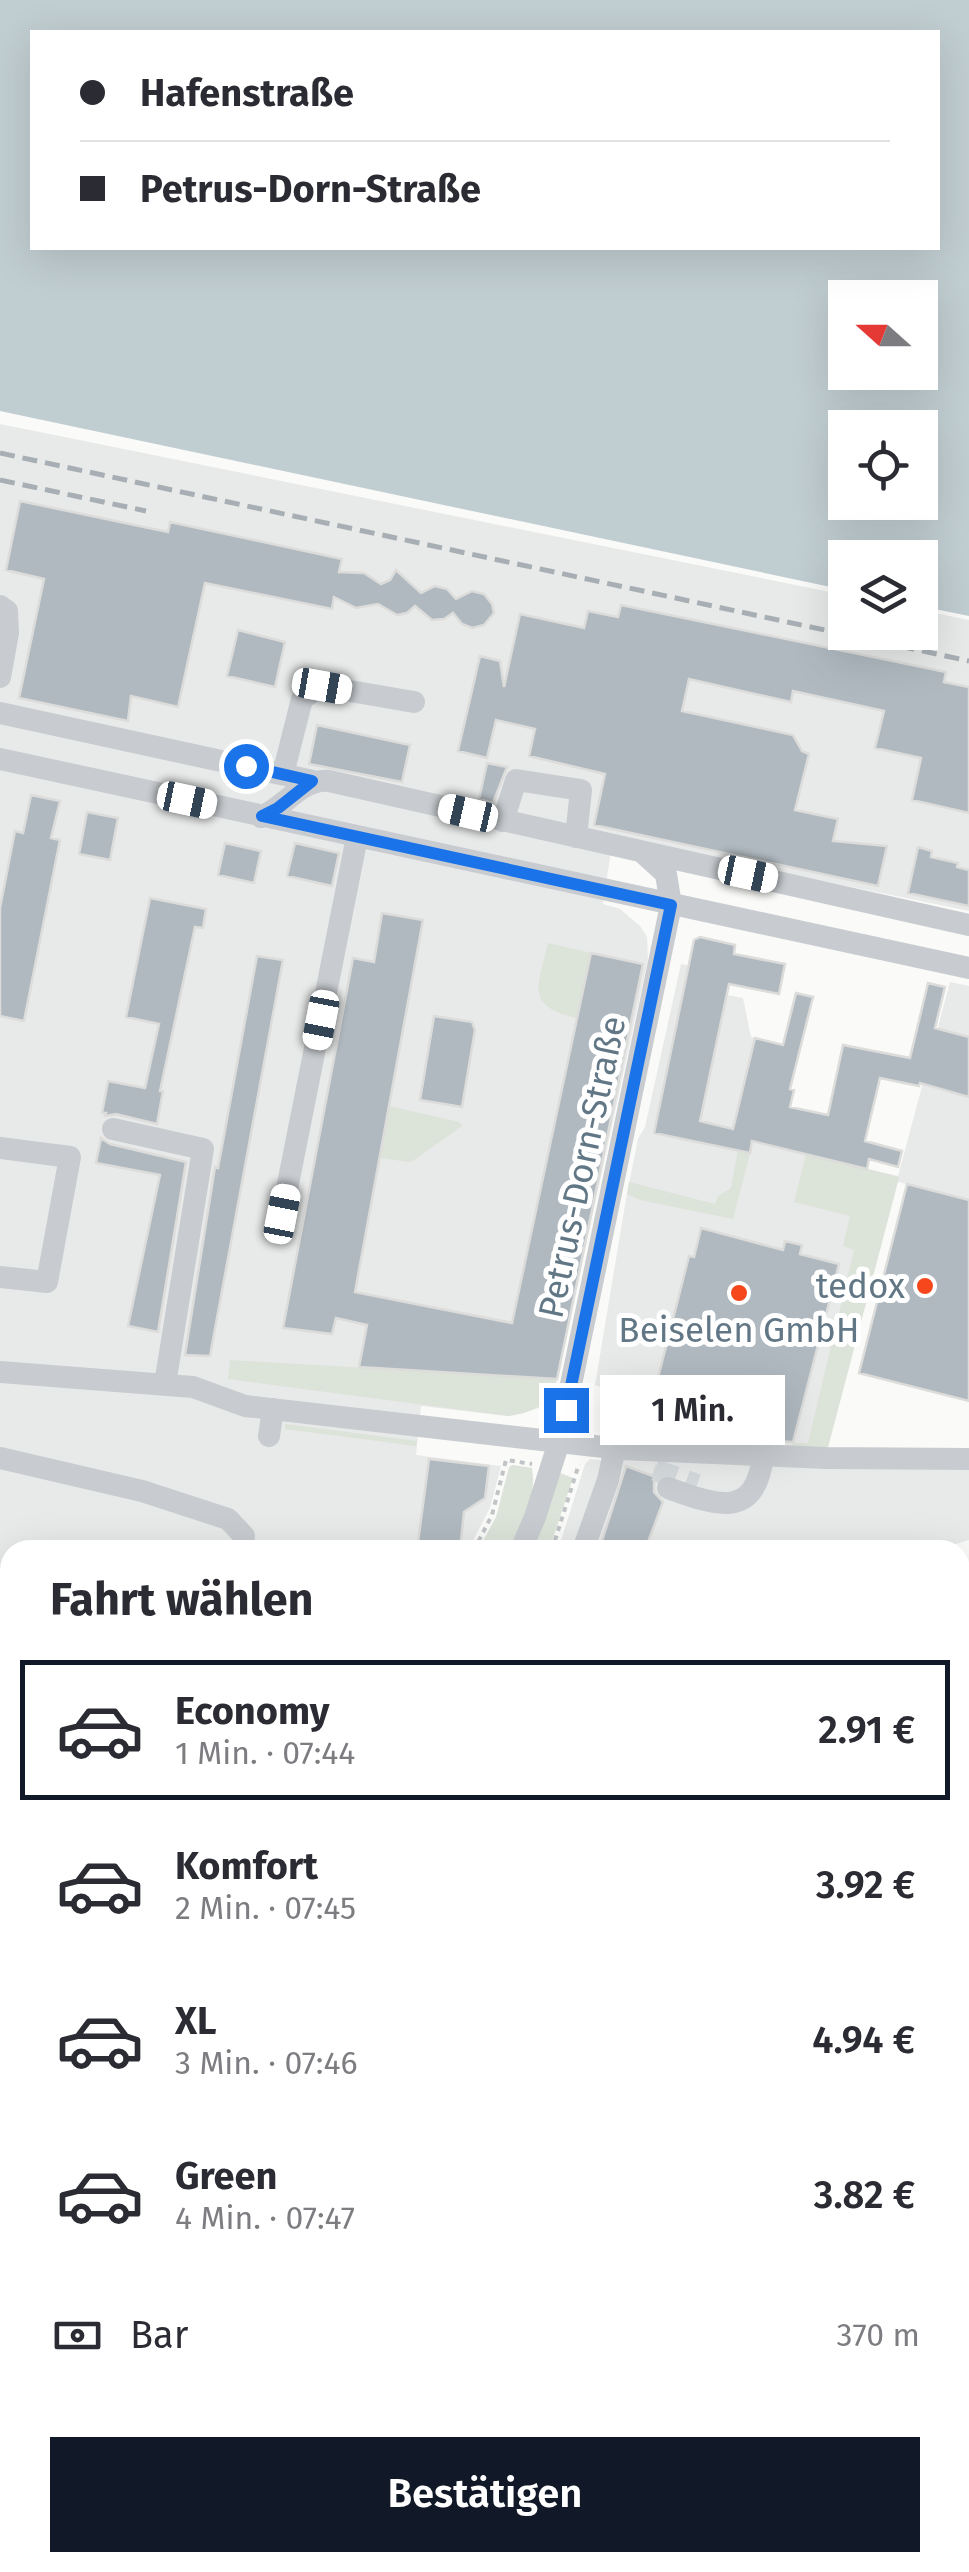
<!DOCTYPE html>
<html lang="de">
<head>
<meta charset="utf-8">
<style>
	body { margin:0; font-family:"Fira Sans",sans-serif; background:#f7f7f7; color:#2b2b33; height:100vh; display:flex; flex-direction:column; font-size:38px; white-space:nowrap }
	* { box-sizing:border-box; margin:0 }
	p { font-size:32px; color:#7c7c81 }
	.icon { flex:none; width:55px; height:55px; fill:none; stroke:currentColor; stroke-width:2; stroke-linecap:round; stroke-linejoin:round }
	.map { position:relative; flex:1; overflow:hidden }
	.sheet { position:absolute; left:0px; top:1540px; width:970px; height:1032px; display:flex; flex-direction:column; background:#fff; border-radius:30px 30px 0 0; box-shadow:0 10px 40px #0002 }
	.sheet>* { flex:none }
	.guide { position:absolute; left:30px; top:30px; width:910px; height:220px; border-radius:0px; box-shadow:0 10px 40px #0002; display:grid; align-content:center; height:220px; padding:0 50px; background:#fff }
	.needle { width:65px; rotate:291deg }
	.controls { position:absolute; left:828px; top:280px; display:grid; gap:20px }
	.controls a { display:grid; place-items:center; width:110px; height:110px; border-radius:0px; background:#fff; box-shadow:0 10px 40px #0002; font-size:50px }
	.end { position:absolute; width:45px; height:45px; margin:-22px; border:12px solid #1a73e8; background:#fff; box-shadow:0 0 0 5px #fff }
	.from { border-radius:50% }
	.bubble { position:absolute; height:70px; border-radius:0px; background:#fff; box-shadow:0 10px 40px #0002; font-size:32px; font-weight:600; line-height:70px; text-align:center }
	.car { position:absolute; width:30px; height:60px; margin:-30px -15px; border-radius:12px; box-shadow:0 0 8px 2px #0007; background:linear-gradient(#fff 24%,#345 0 40%,#fff 0 76%,#345 0 86%,#fff 0) }
	.guide b { display:flex; align-items:center; gap:35px; height:95px; font-size:38px }
	.guide b+b { border-top:2px solid #e1e1e2 }
	.guide i { width:25px; height:25px; background:#2b2b33 }
	ul { padding:0; list-style:none }
	li { display:flex; align-items:center; gap:30px; height:140px; margin:0 20px 15px; padding:0 30px; border:5px solid transparent; border-radius:0px }
	li div { flex:1 }
	li b { display:block; font-size:38px }
	li em { font-style:normal; font-weight:600 }
	li.active { border-color:#111827 }
	li>.icon { width:90px; height:90px; stroke-width:1.5 }
	h2 { padding:0 50px; font-size:45px; line-height:120px }
	.pay { display:flex; align-items:center; gap:25px; height:110px; padding:0 50px; font-size:38px }
	.pay p { margin-inline-start:auto }
	.cta { display:flex; gap:20px; margin-top:auto; padding:20px 50px }
	.cta a { flex:1; height:115px; border-radius:0px; background:#111827; color:#fff; font-size:40px; font-weight:600; line-height:115px; text-align:center }
	.map>svg:first-child { display:block }
	.built { fill:#e8e9e9 }
	.green { fill:#dce3d8 }
	.water { fill:#c0cdd1; fill-rule:evenodd }
	.building { fill:#b0b9c0; stroke:#dcdcda; stroke-width:2.5 }
	.lines { fill:none; stroke-linecap:round; stroke-linejoin:round }
	.minor-tunnel { stroke:#d4d9dc; stroke-width:22; stroke-dasharray:22 11; stroke-linecap:butt }
	.path { stroke:#c1c4c6; stroke-width:4; stroke-dasharray:5 5; stroke-linecap:butt }
	.minor { stroke:#c8ccd0; stroke-width:22 }
	.major { stroke:#d6dcdf; stroke-width:30 }
	.rail { stroke:#a7afb5; stroke-width:5; stroke-dasharray:15 8; stroke-linecap:butt }
	.route { stroke:#1a73e8; stroke-width:12 }
	.poi-dot { fill:#f6471c; stroke:#fff; stroke-width:4 }
	.labels { text-anchor:middle; dominant-baseline:central; stroke-width:10; stroke-linejoin:round; paint-order:stroke }
	.street-label { font-size:35px; fill:#627786; stroke:#fff }
	.poi-label { font-size:35px; fill:#627786; stroke:#fff; text-anchor:end }
</style>
</head>
<body>
<div class="map">
<svg width="969" height="2572" viewBox="0 0 969 2572">
	<rect width="100%" height="100%" fill="#fafaf8"/>
	<!-- built -->
	<path class="built" d="M0,424L845,595V632H920V610L969,620V911L613,838L603,904L620,909L640,926L647,937L648,960L554,1392L539,1408L508,1416L421,1406L416,1455L501,1466L490,1508L468,1550H10V2141L0,2146Z
		M681,964L731,974L727,995L743,998L751,1037L776,1043L753,1141L898,1176L950,982L969,986V1199L898,1182L827,1451L682,1445L622,1429L620,1393L595,1385L627,1193L638,1139L645,1127Z
		M630,1455L824,1467L969,1470V1540L935,1550H558L585,1464L590,1459L609,1461Z
		M960,2349L969,2352V2491L967,2499L961,2500Z
		M790,2563H911L908,2572H837Z"/>
	<!-- green -->
	<path class="green" d="M548,943L591,953L577,1018C524,1006 538,987 548,943Z
		M389,1106L459,1122L462,1126L411,1162L379,1158Z
		M738,1150L750,1153L733,1219L640,1200L627,1194L629,1182L715,1204L718,1196L731,1188Z
		M806,1154L899,1177L827,1451L791,1448L793,1443H808L854,1250L843,1246L850,1216L794,1202Z
		M230,1360L557,1379C550,1405 533,1413 508,1416L228,1379Z
		M285,1424L417,1441L416,1446L285,1429Z
		M513,1465L532,1468C537,1496 522,1525 510,1550H478L496,1517L509,1467Z
		M560,1473L573,1478L549,1550H531Z
		M960,1825L969,1827V1980L960,1978Z
		M960,2200L969,2203V2321L960,2318Z
		M10,2225V2402L0,2401V2229Z
		M440,2562H537V2563L533,2572H463Z"/>
	<!-- water -->
	<path class="water" d="M0,0H969V616L920,606V558H845V590L0,411ZM32,32H938V248H32ZM845,298H920V372H845ZM845,428H920V502H845Z"/>
	<!-- building -->
	<path class="building" d="M20,501L168,532L170,522L342,559L339,572L364,573L381,584L390,580L396,570L421,593L435,586L447,589L456,599L472,591L484,594L492,604L494,613L484,625L472,628L462,624L453,613L444,619L432,620L415,606L407,613L397,615L378,604L356,608L334,597L332,609L205,583L178,707L131,696L128,721L19,698L44,579L6,570Z
		M621,605L946,672L944,682L969,687V813L912,800L921,758L875,748L884,711L793,691L791,702L689,679L682,711L793,735L802,751L809,754L795,810L838,819L833,841L887,846L878,886L594,825L605,774L529,756L535,729L496,720L487,758L458,751L480,656L500,661L504,687L520,614L584,628L588,611L618,617Z
		M238,630L285,642L275,687L227,676Z
		M317,725L410,745L402,782L309,764Z
		M487,763L507,767L493,803L479,799Z
		M31,795L60,801L51,838L60,840L24,1021L0,1016V908L15,831L23,833Z
		M87,812L118,818L110,860L79,854Z
		M225,843L261,851L254,883L218,875Z
		M295,843L339,853L332,886L287,876Z
		M918,847L932,851L931,857L958,863L957,867L969,870V906L908,893Z
		M150,898L206,909L203,928L195,927L160,1091H163L157,1124L116,1114L105,1116L106,1113H102L108,1081L145,1088L159,1024L126,1017Z
		M382,913L423,920L355,1292L512,1323L591,953L643,964L557,1379L359,1367L367,1325L336,1318L332,1334L283,1328L353,958L374,962Z
		M700,937L735,945L734,954L785,964L779,994L729,984L700,1121L733,1129L755,1038L783,1045L796,993L813,997L790,1089L794,1090L790,1107L828,1115L843,1045L910,1058L928,983L945,987L935,1028L969,1037V1097L920,1083L919,1086L880,1078L865,1141L902,1151L898,1167L869,1159L867,1169L752,1141L750,1153L654,1133L694,940Z
		M257,956L283,960L210,1356L185,1355L215,1167L218,1168Z
		M434,1016L472,1022L475,1030L462,1107L420,1100Z
		M101,1138L110,1144L186,1162L158,1332L128,1326L160,1175L96,1163Z
		M907,1184L969,1200V1401L859,1373Z
		M701,1228L783,1250L785,1241L802,1245L800,1254L839,1264L793,1442L644,1433L689,1256L694,1257Z
		M429,1459L489,1466L485,1498L464,1512L460,1550H417Z
		M626,1466L653,1476L656,1466L675,1470L674,1474L659,1476L654,1482V1492L663,1502L645,1550H599Z"/>
	<g class="lines">
		<!-- minor-tunnel -->
		<path class="minor-tunnel" d="M655,1470L697,1485"/>
		<!-- path -->
		<path class="path" d="M474,1550L492,1515L506,1460L532,1464
			M552,1550L579,1464
			M0,2159L10,2154"/>
		<!-- minor -->
		<path class="minor" d="M0,606L7,611L8,633L0,677
			M0,713L313,781
			M0,759L969,968
			M283,774L302,699L321,686L414,702
			M261,817C285,807 302,778 329,781L969,925
			M503,821L516,780L581,790L576,837
			M113,1129L203,1149L165,1384
			M0,1148L70,1157L47,1282L0,1277
			M282,1214L357,837
			M0,1372L193,1387L245,1406L621,1449L826,1458L969,1459
			M269,1436L273,1409
			M0,1458L142,1491L228,1519L244,1536L242,1550
			M668,1488C715,1505 756,1521 763,1455
			M521,1550L535,1517L559,1442L671,905L666,874L643,853
			M583,1550L608,1480L615,1448
			M960,1669L969,1665
			M960,2089L969,2092
			M0,2125L10,2120
			M960,2333L969,2336
			M0,2421L10,2423
			M572,2562L576,2572
			M197,2572L200,2562
			M423,2572L426,2562
			M545,2572L550,2562
			M759,2572L761,2562
			M823,2572L826,2562"/>
		<!-- major -->
		<path class="major" d="M960,1586L969,1584
			M0,2203L10,2199
			M667,2562L711,2572"/>
		<!-- rail -->
		<path class="rail" d="M0,453L969,661
			M0,480L146,511"/>
	</g>
	<g class="lines">
		<!-- route -->
		<path class="route" d="M246,766L312,781L278,808L262,816L671,905L566,1410"/>
	</g>
	<!-- markers -->
	<g class="poi-dot">
		<circle cx="925" cy="1286" r="10"/>
		<circle cx="739" cy="1293" r="10"/>
	</g>
	<g class="labels">
		<!-- street labels -->
		<g class="street-label">
			<text transform="translate(582 1167) rotate(-78)">Petrus-Dorn-Straße</text>
		</g>
		<!-- poi labels -->
		<g class="poi-label">
			<text x="905" y="1286">tedox</text>
			<text x="739" y="1330" text-anchor="middle">Beiselen GmbH</text>
		</g>
	</g>
</svg>
<div class="controls">
<a><svg class="needle" viewBox="-14 -14 28 28"><path d="M0-13l5 13h-10z" fill="#e53935"/><path d="M0 13l5-13h-10z" fill="#7c7c81"/></svg></a>
<a><svg class="icon" aria-label="locate" viewBox="0 0 24 24"><circle cx="12" cy="12" r="6"/><path d="M12 2v4M12 18v4M2 12h4M18 12h4"/></svg></a>
<a><svg class="icon" aria-label="layers" viewBox="0 0 24 24"><path d="M12 4l9 5-9 5-9-5zM3 14l9 5 9-5"/></svg></a>
</div>
<i class="end from" style="left:246px;top:766px"></i>
<i class="end" style="left:566px;top:1410px"></i>
<div class="bubble" style="left:600px;top:1375px;width:185px">1 Min.</div>
<i class="car" style="left:322px;top:686px;rotate:100deg"></i>
<i class="car" style="left:187px;top:800px;rotate:102deg"></i>
<i class="car" style="left:468px;top:813px;rotate:283deg"></i>
<i class="car" style="left:748px;top:874px;rotate:102deg"></i>
<i class="car" style="left:321px;top:1020px;rotate:191deg"></i>
<i class="car" style="left:282px;top:1214px;rotate:11deg"></i>
<div class="guide">
<b><i class="from"></i>Hafenstraße</b>
<b><i></i>Petrus-Dorn-Straße</b>
</div>
<section class="sheet">
<h2>Fahrt wählen</h2>
<ul>
<li class="active"><svg class="icon" aria-label="car" viewBox="0 0 24 24"><path d="M5 17H2v-5l4-1 3-4h7l3 4 3 1v5h-3M9 17h6M6 11h13"/><circle cx="7" cy="17" r="2"/><circle cx="17" cy="17" r="2"/></svg><div><b>Economy</b><p>1 Min. · 07:44</p></div><em>2.91 €</em></li>
<li><svg class="icon" aria-label="car" viewBox="0 0 24 24"><path d="M5 17H2v-5l4-1 3-4h7l3 4 3 1v5h-3M9 17h6M6 11h13"/><circle cx="7" cy="17" r="2"/><circle cx="17" cy="17" r="2"/></svg><div><b>Komfort</b><p>2 Min. · 07:45</p></div><em>3.92 €</em></li>
<li><svg class="icon" aria-label="car" viewBox="0 0 24 24"><path d="M5 17H2v-5l4-1 3-4h7l3 4 3 1v5h-3M9 17h6M6 11h13"/><circle cx="7" cy="17" r="2"/><circle cx="17" cy="17" r="2"/></svg><div><b>XL</b><p>3 Min. · 07:46</p></div><em>4.94 €</em></li>
<li><svg class="icon" aria-label="car" viewBox="0 0 24 24"><path d="M5 17H2v-5l4-1 3-4h7l3 4 3 1v5h-3M9 17h6M6 11h13"/><circle cx="7" cy="17" r="2"/><circle cx="17" cy="17" r="2"/></svg><div><b>Green</b><p>4 Min. · 07:47</p></div><em>3.82 €</em></li>
</ul>
<div class="pay"><svg class="icon" aria-label="cash" viewBox="0 0 24 24"><path d="M3 7h18v10H3z"/><circle cx="12" cy="12" r="2"/></svg>Bar<p>370 m</p></div>
<div class="cta"><a>Bestätigen</a></div>
</section>
</div>
</body>
</html>
